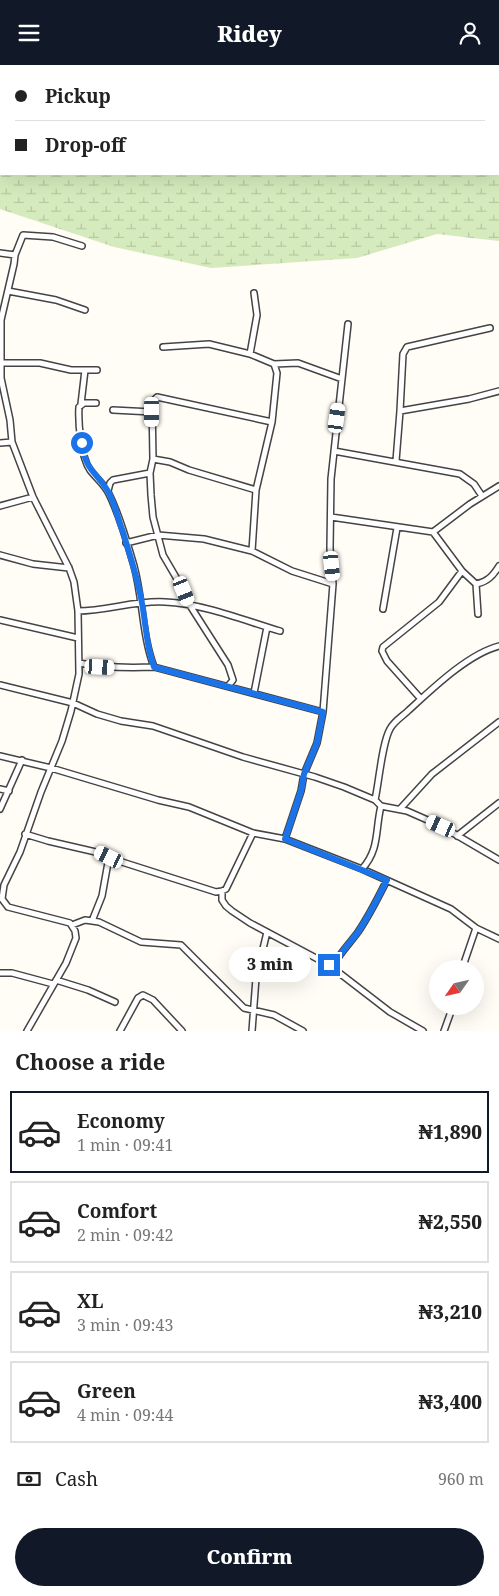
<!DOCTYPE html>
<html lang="en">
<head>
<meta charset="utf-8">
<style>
	body { margin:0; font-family:"Noto Serif",serif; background:#f2f2f2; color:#222; height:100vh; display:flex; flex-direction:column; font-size:19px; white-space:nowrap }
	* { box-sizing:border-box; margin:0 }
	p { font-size:16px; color:#767676 }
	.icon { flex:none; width:28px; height:28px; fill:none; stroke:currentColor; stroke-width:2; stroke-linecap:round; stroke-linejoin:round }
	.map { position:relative; height:966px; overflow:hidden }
	.sheet { display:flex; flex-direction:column; background:#fff; flex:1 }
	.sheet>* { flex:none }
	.top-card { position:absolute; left:0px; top:0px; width:500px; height:110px; box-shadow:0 5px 20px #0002; display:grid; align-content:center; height:110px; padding:0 15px; background:#fff }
	.needle { width:32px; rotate:236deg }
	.tools { position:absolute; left:429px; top:895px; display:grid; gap:10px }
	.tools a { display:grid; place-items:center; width:55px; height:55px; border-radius:50%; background:#fff; box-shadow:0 5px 20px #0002; font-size:25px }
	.end { position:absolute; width:22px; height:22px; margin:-11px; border:6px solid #1a73e8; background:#fff; box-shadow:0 0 0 2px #fff }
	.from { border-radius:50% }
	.bubble { position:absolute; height:35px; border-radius:18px; background:#fff; box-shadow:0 5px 20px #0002; font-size:16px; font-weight:800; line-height:35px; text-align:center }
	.car { position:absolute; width:15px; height:30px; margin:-15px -8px; border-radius:6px; box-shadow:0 0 4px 1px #0007; background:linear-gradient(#fff 24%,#345 0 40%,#fff 0 76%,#345 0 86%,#fff 0) }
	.top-card b { display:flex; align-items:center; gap:18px; height:48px; font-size:19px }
	.top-card b+b { border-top:1px solid #e0e0e0 }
	.top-card i { width:12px; height:12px; background:#222 }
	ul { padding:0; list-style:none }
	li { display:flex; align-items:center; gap:15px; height:82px; margin:0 10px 8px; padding:0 5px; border:2px solid #e0e0e0; border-radius:0px }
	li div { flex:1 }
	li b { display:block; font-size:19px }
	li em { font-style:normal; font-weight:800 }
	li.selected { border-color:#111827 }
	li>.icon { width:45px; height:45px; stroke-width:1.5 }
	h2 { padding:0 15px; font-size:22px; line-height:60px }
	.pay { display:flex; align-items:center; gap:12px; height:55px; padding:0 15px; font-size:19px }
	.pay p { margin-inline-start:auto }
	.action { display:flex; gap:10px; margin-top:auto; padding:10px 15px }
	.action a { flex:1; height:58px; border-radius:30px; background:#111827; color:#fff; font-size:20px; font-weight:800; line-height:58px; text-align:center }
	header { display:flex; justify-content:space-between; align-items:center; height:65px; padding:0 15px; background:#111827; color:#fff; font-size:22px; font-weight:800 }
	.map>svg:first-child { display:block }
	.wetland { fill:url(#wetland-marsh); fill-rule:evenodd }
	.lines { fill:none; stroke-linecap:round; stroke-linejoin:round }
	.minor-casing { stroke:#444; stroke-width:8 }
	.minor { stroke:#fff; stroke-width:5 }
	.route { stroke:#1a73e8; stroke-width:6 }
</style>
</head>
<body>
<header><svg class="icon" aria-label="menu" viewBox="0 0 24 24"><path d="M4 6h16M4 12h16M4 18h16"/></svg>Ridey<svg class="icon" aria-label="person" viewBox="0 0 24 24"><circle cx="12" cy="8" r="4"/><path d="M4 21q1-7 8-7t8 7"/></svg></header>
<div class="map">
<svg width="499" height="966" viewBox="0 0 499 966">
	<defs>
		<pattern id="wetland-marsh" width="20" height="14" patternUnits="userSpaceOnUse" patternTransform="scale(1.25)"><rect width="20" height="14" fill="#d5ebbd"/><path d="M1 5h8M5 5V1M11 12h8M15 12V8" fill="none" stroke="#b6c8a1"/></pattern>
	</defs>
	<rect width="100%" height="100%" fill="#fffdf5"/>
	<!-- wetland -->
	<path class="wetland" d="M0,0H499V176L437,169L357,193L211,203L114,182L0,144ZM1,1H499V109H1Z"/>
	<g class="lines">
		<!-- minor casing -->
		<g class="minor-casing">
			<path id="minor" d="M0,188L15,190
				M8,226L56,235L85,245
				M163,282L209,279L250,289L274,299L298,298L342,314
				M250,289L257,250L254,228
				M1,298H40L71,305H97
				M96,338H84L79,342C78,358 81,392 90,405C96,413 105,420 109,429C120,451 127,477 134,501C143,534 142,570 154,602L323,647
				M81,339L85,305
				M113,345L152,347
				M400,346L403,289L407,282L490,263
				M0,378L12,377
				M334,386L460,409L474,419L482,431
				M153,394L170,397L189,405L256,425
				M396,396L400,346L469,334L499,326
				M108,426L110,418L113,415L150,408
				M0,441L33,432
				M331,452L433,467L470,439L499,421
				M433,467L462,506L476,519C487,517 493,511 499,501
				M126,478L158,470L204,474L252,486L292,506L333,519
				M252,486L256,425L272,357L277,308L274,299
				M0,490L33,499L69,503
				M476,519L478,549
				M383,544L397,463
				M78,546C107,546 136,535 165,537C204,539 243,555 280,566
				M0,555L78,573
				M79,598C104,603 128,603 154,602
				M0,620L73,638L97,649L121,656L153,661L243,692L315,712L344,722L375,735
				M228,621L233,615L228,600L189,539L184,526L163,490L153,452L151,430L150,408L153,394L152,337L157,332L272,357
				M254,628L267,562
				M421,634L387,596L382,586L383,582L439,537L462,506
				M0,691L51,703L158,735L189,742L253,768L285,774L362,804L451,844L476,863L499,874
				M0,724L9,726
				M381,741L407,746L441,761L499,795
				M0,744L22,695
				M400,744L432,709L499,657
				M25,769L48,776L100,788L122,797L216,827L222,826V835L226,841L232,846L250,858L329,900L390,947L423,966
				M457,771L499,738
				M285,774L301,726L304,709L317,678L323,647L333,519L330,483L331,414L348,259
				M362,804C380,784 375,765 381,741L375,735C379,717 382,678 390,664C394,656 403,651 409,645C432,624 468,589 499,581
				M222,826L226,824L253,768
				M92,856L102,831L109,792
				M72,860L85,855L99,857L141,877L181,880L244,943L274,950L303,966
				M329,900L334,899C341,887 350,878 358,867C369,851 378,833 387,815
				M462,904L476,863
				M0,908H12L53,919
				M56,915L88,925L115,937
				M27,966L66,898L76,873L75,866L70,858L8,842L2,834L4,820L20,787L41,727L62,676L71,646L79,609L78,546L74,517L69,503L33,432L12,377L10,355L1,313V255L14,199L15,190L23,170L53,172L82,181
				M120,966L138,933L143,930L153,935L182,966
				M252,966L256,913L267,867
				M444,966L453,941"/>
		</g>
		<!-- minor -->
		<use href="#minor" class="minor"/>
	</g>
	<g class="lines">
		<!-- route -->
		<path class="route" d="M82,378C85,406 97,407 109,428C115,440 118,454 123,467C130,491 138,514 142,538C146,559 146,581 154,602L323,647L317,678L304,709L301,726L285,774L387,815C378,833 369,851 358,867C350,878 341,887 334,899L329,900"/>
	</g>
</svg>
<div class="tools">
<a><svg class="needle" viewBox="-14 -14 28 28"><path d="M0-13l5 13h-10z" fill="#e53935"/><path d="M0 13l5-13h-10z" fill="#767676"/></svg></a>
</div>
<i class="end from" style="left:82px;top:378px"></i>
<i class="end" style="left:329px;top:900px"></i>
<div class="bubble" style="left:229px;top:882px;width:82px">3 min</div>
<i class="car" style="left:152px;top:347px;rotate:180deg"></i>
<i class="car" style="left:337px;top:353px;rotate:8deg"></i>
<i class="car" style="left:332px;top:501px;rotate:174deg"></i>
<i class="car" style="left:184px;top:526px;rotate:158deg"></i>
<i class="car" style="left:100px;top:602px;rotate:93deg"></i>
<i class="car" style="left:441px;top:761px;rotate:294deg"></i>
<i class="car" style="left:109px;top:792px;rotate:296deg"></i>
<div class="top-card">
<b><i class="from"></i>Pickup</b>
<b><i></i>Drop-off</b>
</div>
</div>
<section class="sheet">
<h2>Choose a ride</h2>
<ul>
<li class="selected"><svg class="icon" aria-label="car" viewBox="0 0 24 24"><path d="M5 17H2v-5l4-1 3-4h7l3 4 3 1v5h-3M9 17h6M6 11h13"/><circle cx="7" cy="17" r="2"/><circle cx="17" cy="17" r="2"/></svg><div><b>Economy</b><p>1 min · 09:41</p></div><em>₦1,890</em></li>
<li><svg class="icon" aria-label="car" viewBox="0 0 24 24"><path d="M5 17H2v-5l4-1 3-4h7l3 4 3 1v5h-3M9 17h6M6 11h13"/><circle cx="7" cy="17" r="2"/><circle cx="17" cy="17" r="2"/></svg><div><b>Comfort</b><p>2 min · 09:42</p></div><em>₦2,550</em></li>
<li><svg class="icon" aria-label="car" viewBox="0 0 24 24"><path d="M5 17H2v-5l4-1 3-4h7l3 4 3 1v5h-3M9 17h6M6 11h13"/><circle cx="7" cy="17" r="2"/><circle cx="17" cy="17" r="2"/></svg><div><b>XL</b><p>3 min · 09:43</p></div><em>₦3,210</em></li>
<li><svg class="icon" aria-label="car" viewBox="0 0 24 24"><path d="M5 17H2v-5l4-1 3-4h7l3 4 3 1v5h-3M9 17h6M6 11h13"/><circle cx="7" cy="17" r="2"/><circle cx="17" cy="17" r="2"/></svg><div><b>Green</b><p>4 min · 09:44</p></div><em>₦3,400</em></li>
</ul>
<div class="pay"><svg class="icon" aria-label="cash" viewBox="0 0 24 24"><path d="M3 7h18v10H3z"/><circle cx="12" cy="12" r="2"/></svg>Cash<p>960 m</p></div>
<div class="action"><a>Confirm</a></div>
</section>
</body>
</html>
